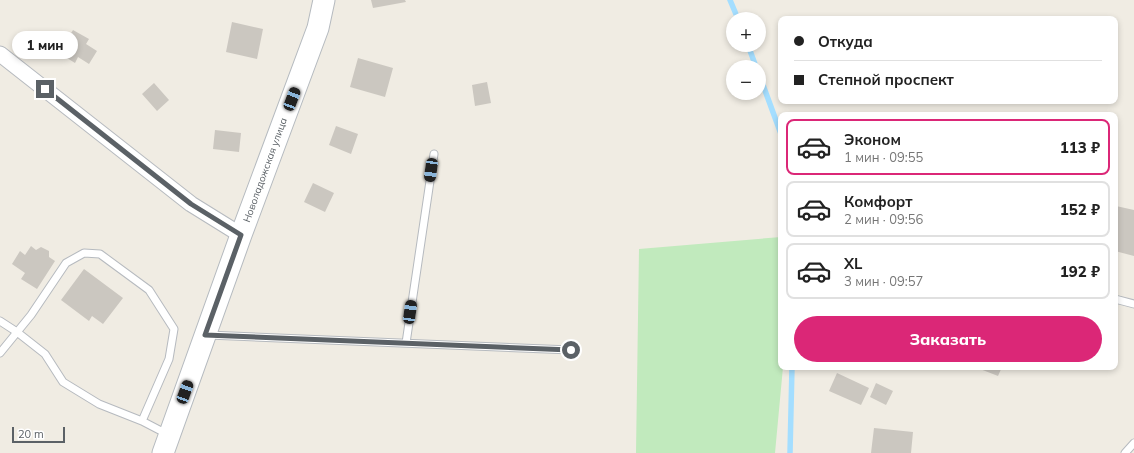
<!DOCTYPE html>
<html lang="ru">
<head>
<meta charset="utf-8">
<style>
	body { margin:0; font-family:Mulish,sans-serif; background:#f2f2f2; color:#222; height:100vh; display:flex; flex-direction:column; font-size:15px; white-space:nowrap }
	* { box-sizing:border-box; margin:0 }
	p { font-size:13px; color:#767676 }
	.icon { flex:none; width:22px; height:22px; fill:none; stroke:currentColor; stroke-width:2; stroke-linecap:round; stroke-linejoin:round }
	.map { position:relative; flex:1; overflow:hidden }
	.details { position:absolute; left:778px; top:112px; width:340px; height:258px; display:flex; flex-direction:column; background:#fff; border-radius:8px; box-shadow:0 2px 6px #0003 }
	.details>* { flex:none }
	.guide { position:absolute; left:778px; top:16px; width:340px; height:88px; border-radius:8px; box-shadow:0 2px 6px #0003; display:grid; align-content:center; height:88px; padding:0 16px; background:#fff }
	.controls { position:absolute; left:726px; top:12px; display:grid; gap:8px }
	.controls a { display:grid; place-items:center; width:40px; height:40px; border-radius:50%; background:#fff; box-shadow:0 2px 6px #0003; font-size:20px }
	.scale { position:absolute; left:12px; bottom:10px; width:53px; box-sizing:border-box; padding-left:4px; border:2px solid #5b6166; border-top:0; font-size:11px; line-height:14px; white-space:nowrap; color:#5b6166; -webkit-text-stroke:3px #fff; paint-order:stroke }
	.end { position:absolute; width:18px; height:18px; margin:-9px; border:5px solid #5b6166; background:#fff; box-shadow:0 0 0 2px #fff }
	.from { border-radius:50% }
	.bubble { position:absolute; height:28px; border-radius:14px; background:#fff; box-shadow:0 2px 6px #0003; font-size:13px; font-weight:800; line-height:28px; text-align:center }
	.car { position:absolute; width:12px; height:24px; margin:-12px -6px; border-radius:5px; box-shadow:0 0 3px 1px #0007; background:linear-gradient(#222 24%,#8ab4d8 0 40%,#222 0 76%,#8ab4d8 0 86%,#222 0) }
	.guide b { display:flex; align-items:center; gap:14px; height:38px; font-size:15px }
	.guide b+b { border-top:1px solid #e0e0e0 }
	.guide i { width:10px; height:10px; background:#222 }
	ul { padding:7px 0 0; list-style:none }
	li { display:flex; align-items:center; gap:12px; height:56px; margin:0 8px 6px; padding:0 8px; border:2px solid #e0e0e0; border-radius:8px }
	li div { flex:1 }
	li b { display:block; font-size:15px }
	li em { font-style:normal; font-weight:800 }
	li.selected { border-color:#db2777 }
	li>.icon { width:36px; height:36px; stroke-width:1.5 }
	.action { display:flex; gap:8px; margin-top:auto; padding:8px 16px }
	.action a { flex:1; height:46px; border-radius:24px; background:#db2777; color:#fff; font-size:16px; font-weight:800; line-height:46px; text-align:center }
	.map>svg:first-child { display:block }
	.green { fill:#c1eabd }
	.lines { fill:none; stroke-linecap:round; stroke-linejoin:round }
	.stream { stroke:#a4deff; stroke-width:5.5 }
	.building { fill:#cbc7c0 }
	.lane-casing { stroke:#b6babf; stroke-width:9 }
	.street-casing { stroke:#b6babf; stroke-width:17 }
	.secondary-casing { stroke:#b5babf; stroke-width:23 }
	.lane { stroke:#fff; stroke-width:7 }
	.street { stroke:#fff; stroke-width:15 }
	.secondary { stroke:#fff; stroke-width:21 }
	.route { stroke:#5b6166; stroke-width:5 }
	.labels { text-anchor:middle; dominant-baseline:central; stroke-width:3; stroke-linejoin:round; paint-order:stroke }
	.street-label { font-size:10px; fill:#5b6166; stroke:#fff }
</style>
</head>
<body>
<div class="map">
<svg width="1134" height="453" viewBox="0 0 1134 453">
	<rect width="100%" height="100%" fill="#f0ece3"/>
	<!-- green -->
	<path class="green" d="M781,237V367H783L775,453H636L639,249Z"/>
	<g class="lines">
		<!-- stream -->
		<path class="stream" d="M730,0L738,19
			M748,45L756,67
			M759,74L781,134
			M790,453L792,367"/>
	</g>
	<!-- building -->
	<path class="building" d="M371,0H405L406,2L373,8Z
		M232,22L263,29L257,59L226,52Z
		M73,30L89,39L86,44L97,51L89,64L78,57L75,63L59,53Z
		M29,33L44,47L35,56L20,42Z
		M358,58L393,68L385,97L350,87Z
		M487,82L491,103L475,106L472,85Z
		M154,83L169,100L157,111L142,94Z
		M336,126L358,134L351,154L329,145Z
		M215,130L241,133L239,152L213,149Z
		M313,183L334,193L325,212L304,202Z
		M1116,206L1134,210V256L1115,251Z
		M31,246L36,250L41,247L49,251V257L55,261L37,289L21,279L25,273L12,264L20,251L25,255Z
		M84,269L123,298L103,324L92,316L89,321L61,300Z
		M981,367H1002L998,376L980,369Z
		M837,373L869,388L861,405L829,391Z
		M876,383L893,391L886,405L870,397Z
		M874,428L913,432L911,453H871Z"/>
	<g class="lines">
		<!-- lane casing -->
		<g class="lane-casing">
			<path id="lane" d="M1115,299L1134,304
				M0,321L17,332L45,354L63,382L99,404L142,421L167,434
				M208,335L571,350
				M406,343L434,154
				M0,353L31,315L66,263L84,253L100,254L149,290L174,329L169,359L142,421
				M1125,453L1134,443"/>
		</g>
		<!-- street casing -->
		<g class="street-casing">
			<path id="street" d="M0,54L191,204L241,235"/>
		</g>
		<!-- secondary casing -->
		<g class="secondary-casing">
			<path id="secondary" d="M163,453L241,235L318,28L324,0"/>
		</g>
		<!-- lane -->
		<use href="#lane" class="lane"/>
		<!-- street -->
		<use href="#street" class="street"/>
		<!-- secondary -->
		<use href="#secondary" class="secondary"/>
	</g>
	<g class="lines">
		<!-- route -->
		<path class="route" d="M45,89L191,204L241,235L205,335L571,350"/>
	</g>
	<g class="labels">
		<!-- street labels -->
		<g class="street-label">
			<text transform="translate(265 170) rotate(-70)">Новоладожская улица</text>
		</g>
	</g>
</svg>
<div class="controls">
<a>+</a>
<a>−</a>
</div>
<div class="scale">20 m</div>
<i class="end from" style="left:571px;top:350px"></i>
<i class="end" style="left:45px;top:89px"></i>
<div class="bubble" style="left:12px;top:31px;width:66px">1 мин</div>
<i class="car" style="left:292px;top:99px;rotate:21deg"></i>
<i class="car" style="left:431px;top:170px;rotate:188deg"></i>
<i class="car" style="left:410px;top:312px;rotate:8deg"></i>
<i class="car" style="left:185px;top:392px;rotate:20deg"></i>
<div class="guide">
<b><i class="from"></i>Откуда</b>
<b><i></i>Степной проспект</b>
</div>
<section class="details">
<ul>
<li class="selected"><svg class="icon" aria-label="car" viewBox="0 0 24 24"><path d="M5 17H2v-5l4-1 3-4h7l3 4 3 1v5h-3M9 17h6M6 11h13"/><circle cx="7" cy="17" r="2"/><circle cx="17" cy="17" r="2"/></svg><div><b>Эконом</b><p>1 мин · 09:55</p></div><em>113 ₽</em></li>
<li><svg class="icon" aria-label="car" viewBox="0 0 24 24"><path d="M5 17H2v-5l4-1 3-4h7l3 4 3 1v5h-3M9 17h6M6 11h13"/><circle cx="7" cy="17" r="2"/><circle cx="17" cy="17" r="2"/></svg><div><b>Комфорт</b><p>2 мин · 09:56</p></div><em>152 ₽</em></li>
<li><svg class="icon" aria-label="car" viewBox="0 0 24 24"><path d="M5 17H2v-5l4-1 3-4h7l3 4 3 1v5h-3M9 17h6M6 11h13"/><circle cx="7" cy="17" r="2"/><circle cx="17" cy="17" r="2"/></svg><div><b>XL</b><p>3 мин · 09:57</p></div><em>192 ₽</em></li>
</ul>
<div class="action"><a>Заказать</a></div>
</section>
</div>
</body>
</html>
